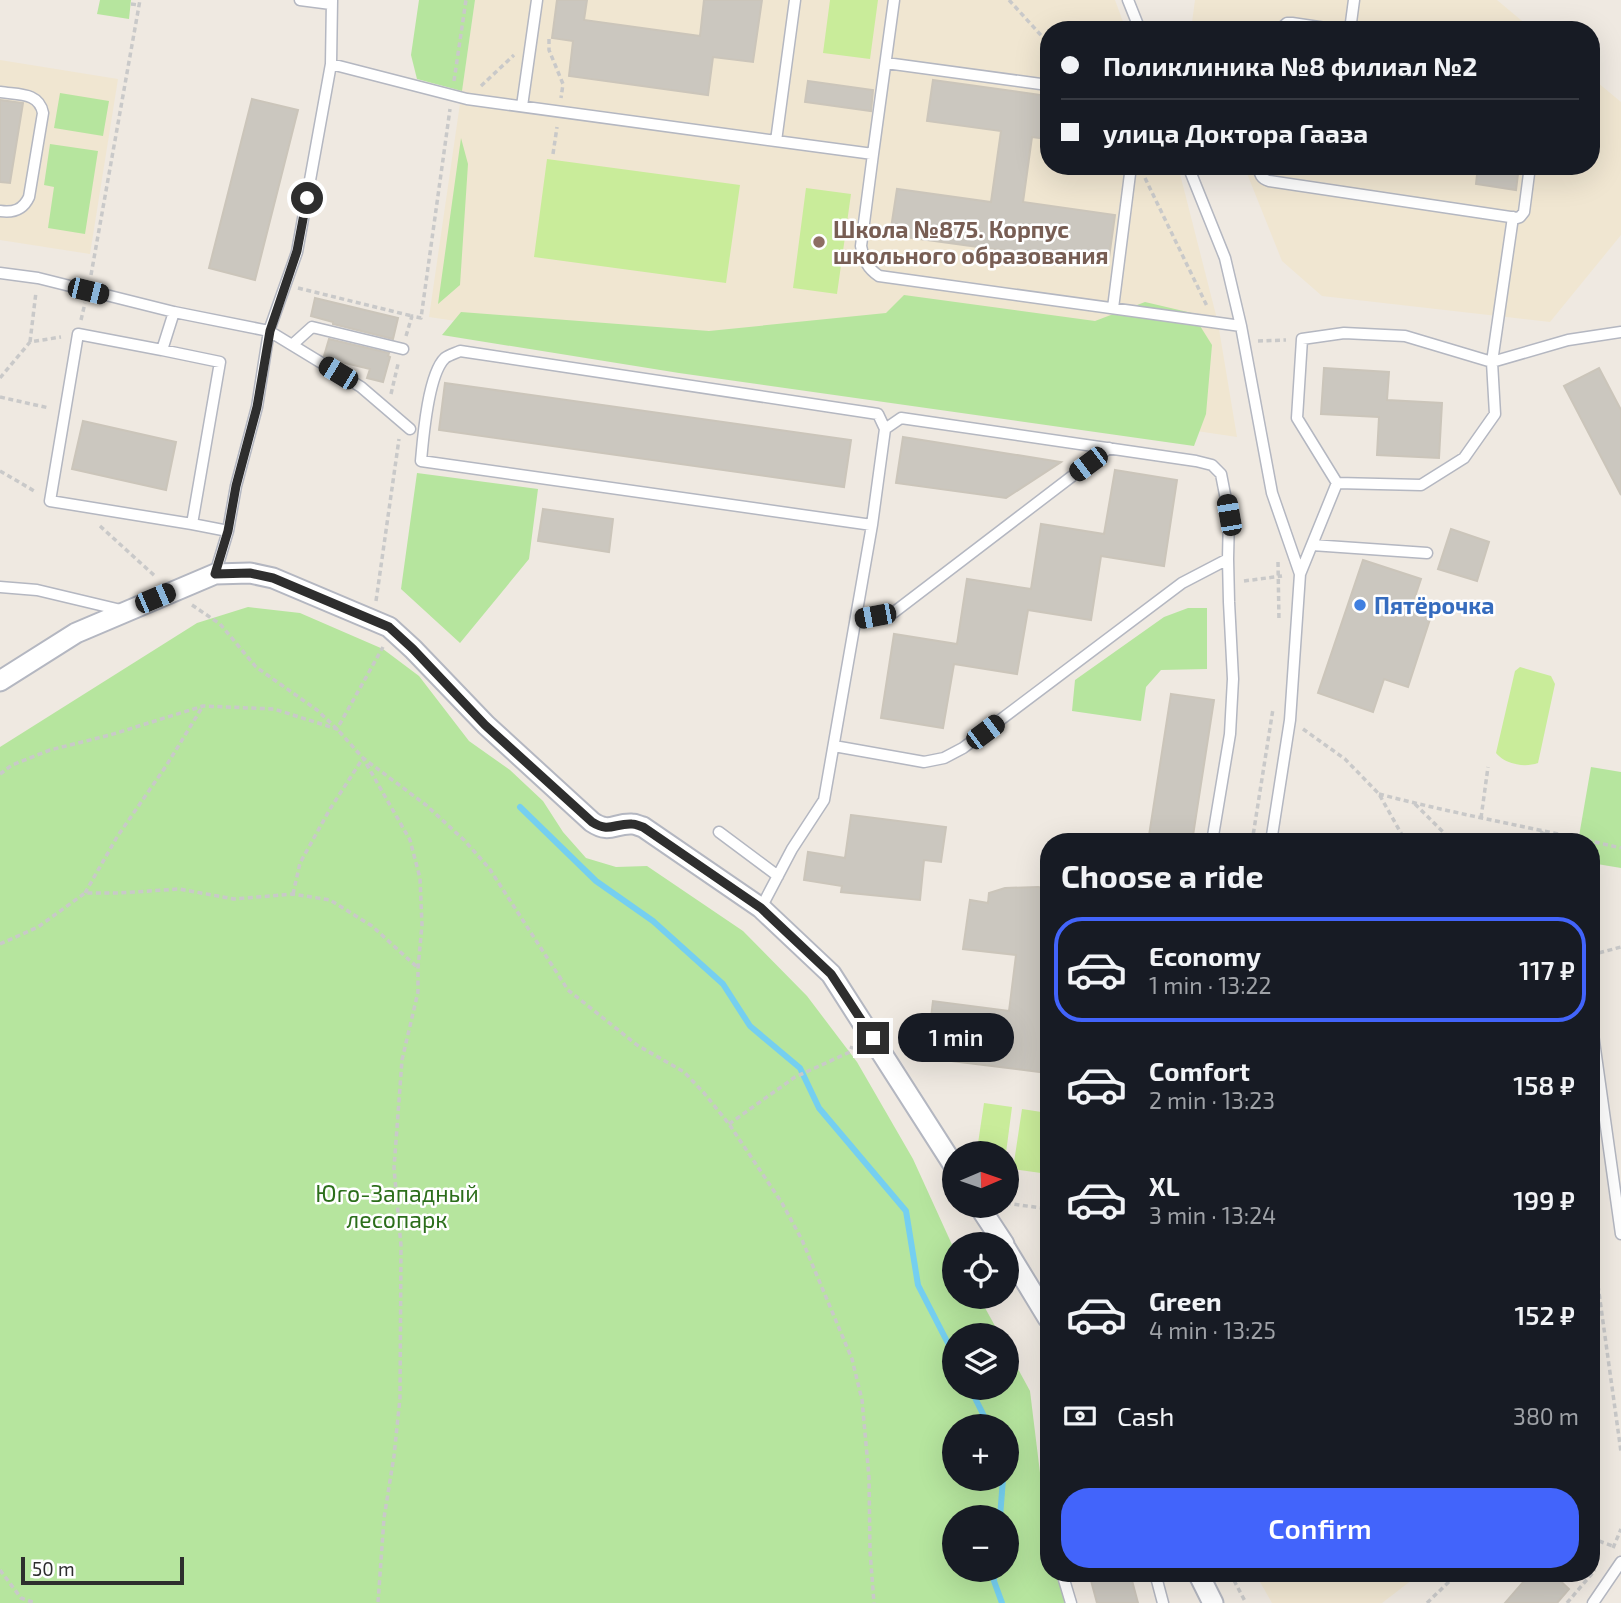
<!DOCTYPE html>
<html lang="en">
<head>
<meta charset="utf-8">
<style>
	body { margin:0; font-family:"Exo 2",sans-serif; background:#242831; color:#f1f3f6; height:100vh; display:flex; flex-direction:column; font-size:26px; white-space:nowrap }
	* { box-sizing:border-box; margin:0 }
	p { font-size:23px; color:#9ea1a6 }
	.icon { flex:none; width:38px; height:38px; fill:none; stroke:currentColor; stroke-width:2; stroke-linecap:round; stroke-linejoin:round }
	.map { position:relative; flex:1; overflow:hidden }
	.drawer { position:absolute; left:1040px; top:833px; width:560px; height:749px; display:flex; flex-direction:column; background:#171b24; border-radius:28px; box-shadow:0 7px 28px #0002 }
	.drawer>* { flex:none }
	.banner { position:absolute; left:1040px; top:21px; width:560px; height:154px; border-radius:28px; box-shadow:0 7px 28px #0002; display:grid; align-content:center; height:154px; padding:0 21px; background:#171b24 }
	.needle { width:46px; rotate:88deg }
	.buttons { position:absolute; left:942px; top:1141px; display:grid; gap:14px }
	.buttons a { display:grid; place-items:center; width:77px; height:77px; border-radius:50%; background:#171b24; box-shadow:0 7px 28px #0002; font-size:35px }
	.scale { position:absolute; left:21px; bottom:18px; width:163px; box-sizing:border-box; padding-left:7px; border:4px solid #2e2e2e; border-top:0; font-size:19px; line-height:24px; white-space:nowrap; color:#2e2e2e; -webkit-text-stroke:5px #fff; paint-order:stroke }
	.end { position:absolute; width:32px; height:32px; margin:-16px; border:9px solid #2e2e2e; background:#fff; box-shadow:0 0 0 4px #fff }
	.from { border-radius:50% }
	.bubble { position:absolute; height:49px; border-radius:24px; background:#171b24; box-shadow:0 7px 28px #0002; font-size:23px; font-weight:600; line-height:49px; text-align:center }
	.car { position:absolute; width:21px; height:42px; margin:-21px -10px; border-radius:9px; box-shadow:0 0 5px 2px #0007; background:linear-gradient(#222 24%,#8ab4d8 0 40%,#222 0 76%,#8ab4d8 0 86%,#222 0) }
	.banner b { display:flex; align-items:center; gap:24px; height:66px; font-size:26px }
	.banner b+b { border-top:2px solid #363941 }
	.banner i { width:18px; height:18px; background:#f1f3f6 }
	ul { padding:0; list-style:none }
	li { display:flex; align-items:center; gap:21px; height:105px; margin:0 14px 10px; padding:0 7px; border:4px solid transparent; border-radius:28px }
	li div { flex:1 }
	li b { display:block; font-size:26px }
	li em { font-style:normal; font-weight:600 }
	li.selected { border-color:#4264fb }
	li>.icon { width:63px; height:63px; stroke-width:1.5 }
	h2 { padding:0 21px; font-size:32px; line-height:84px }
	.pay { display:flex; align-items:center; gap:18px; height:77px; padding:0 21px; font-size:26px }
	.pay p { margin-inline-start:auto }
	.action { display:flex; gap:14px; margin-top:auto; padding:14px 21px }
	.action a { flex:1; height:80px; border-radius:28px; background:#4264fb; color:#fff; font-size:28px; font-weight:600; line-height:80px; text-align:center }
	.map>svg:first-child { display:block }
	.education { fill:#f0e6d1 }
	.green { fill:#b6e59e; fill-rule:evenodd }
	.pitch { fill:#c9ec9a }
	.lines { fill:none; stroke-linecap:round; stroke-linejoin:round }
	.stream { stroke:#75cff0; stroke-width:6 }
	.building { fill:#cbc7bf; stroke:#cbc5ba; stroke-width:2 }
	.lane-casing { stroke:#b4b7c1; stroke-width:13 }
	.street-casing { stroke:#b4b7c1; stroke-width:23 }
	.path { stroke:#c9c9c9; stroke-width:3.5; stroke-dasharray:5 3.5; stroke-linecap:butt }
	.lane { stroke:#fff; stroke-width:10 }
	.street { stroke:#fff; stroke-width:19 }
	.route { stroke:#2e2e2e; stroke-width:9 }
	.education-dot { fill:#8d6e63; stroke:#fff; stroke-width:2.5 }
	.shop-dot { fill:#3f7fe0; stroke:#fff; stroke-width:2.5 }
	.labels { text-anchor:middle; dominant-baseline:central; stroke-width:5; stroke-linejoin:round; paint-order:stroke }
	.education-label { font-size:23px; font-weight:bold; fill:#785e54; stroke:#fff; text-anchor:start }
	.shop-label { font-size:23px; font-weight:bold; fill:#366cbe; stroke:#fff; text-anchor:start }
	.park-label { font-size:23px; fill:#2c6e1b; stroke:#fff }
</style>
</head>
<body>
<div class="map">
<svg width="1621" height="1603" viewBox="0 0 1621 1603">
	<rect width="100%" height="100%" fill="#efe9e1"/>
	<!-- education -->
	<path class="education" d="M475,0H1115L1126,30H1048V166H1178L1218,323L1237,437L429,317Z
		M1195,0H1497L1533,30H1191Z
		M0,60L118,79L90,254L0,240Z
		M1591,77L1621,102V235L1550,322L1322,296L1282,261L1244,166H1591Z
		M1255,1573H1421L1382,1603H1272Z"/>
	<!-- green -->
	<path class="green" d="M100,0H131L129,19L97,14Z
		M419,0H475L462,91L417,79L411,55Z
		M60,93L109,101L103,136L54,128Z
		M461,138L468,164L460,285L438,304Z
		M50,144L98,151L85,234L48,228L54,187L44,185Z
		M904,295L1095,321L1145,302L1192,313L1212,345L1206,414L1194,446L679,373L442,335L461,312L709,331L886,313Z
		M417,473L538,489L529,559L460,643L401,589Z
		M248,607L300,613L383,649L419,676L469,741L510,770L543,801L563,832L586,858L616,867L647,866L743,931L807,996L857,1062L913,1159L954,1249V1297H979L1000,1335H954V1388H1006V1347L1030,1391L1041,1481L1048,1519V1573H1058L1065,1603H0V747L197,623ZM954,1426H1006V1479H954ZM954,1517H1006V1570H954Z
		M1188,608H1207V669L1161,670L1146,687L1141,721L1072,711L1075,680L1164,617Z
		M1591,767L1621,772V868L1591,863V842H1578Z"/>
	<!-- pitch -->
	<path class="pitch" d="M830,0H878L870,59L823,53Z
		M547,159L740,185L726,283L534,257Z
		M806,188L851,194L837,294L793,288Z
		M1520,667L1551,676L1555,684L1538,763C1524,768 1505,764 1496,753L1515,671Z
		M984,1103L1012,1107L1006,1153L977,1150Z
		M1022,1109L1048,1113V1174L1013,1169Z"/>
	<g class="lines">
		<!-- stream -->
		<path class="stream" d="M520,807L596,881L653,921L723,984L750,1026L800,1068L819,1108L906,1211L918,1285L954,1355
			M970,1388L989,1426
			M1000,1517L1003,1479
			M995,1570L994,1581L1002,1603"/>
	</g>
	<!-- building -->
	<path class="building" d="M557,0H587L584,20L700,36L704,0H762L753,62L713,57L708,95L569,76L573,41L552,38Z
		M933,80L1048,96V139L1032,137L1023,202L1115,215L1108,265L890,235L897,189L991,202L1001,131L927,121Z
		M808,81L873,90L871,111L805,102Z
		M252,99L298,110L255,280L209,268Z
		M0,100L23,103L10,183L0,182Z
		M1478,166H1519L1516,190L1476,184Z
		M315,298L398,318L393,339L333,324V322L311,316Z
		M329,339L389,353L388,356L390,357L383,382L367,378L370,369L329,359L324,356Z
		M1324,368L1389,372L1387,400L1442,403L1439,458L1377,455L1379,417L1321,414Z
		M1599,368L1621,410V495L1564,386Z
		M445,383L851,440L844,487L439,430Z
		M83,421L176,442L166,490L72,469Z
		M903,437L1061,462L1006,498L896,483Z
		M1115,470L1177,480L1164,566L1101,556L1091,620L1028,610L1017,674L954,664L943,728L881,718L894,634L957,644L967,579L1031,589L1041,524L1104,534Z
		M543,509L613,519L609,552L538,541Z
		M1451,529L1489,542L1477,581L1438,569Z
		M1363,560L1421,579L1411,609L1431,616L1408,687L1384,679L1373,712L1318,693Z
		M1171,694L1214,700L1192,842H1148Z
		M851,815L946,827L941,862L924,860L920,900L841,892L842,886L804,880L808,852L845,858Z
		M1038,887L1048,889V1073L926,1058L933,1001L1009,1011L1016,955L963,949L970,900L988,903L989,893L1005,888Z
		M1089,1573H1130L1138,1603H1097Z
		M1531,1573H1552L1569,1589L1557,1603H1505Z"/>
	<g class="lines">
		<!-- lane casing -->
		<g class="lane-casing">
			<path id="lane" d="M300,0L331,4
				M332,0L331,64L297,252L269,331L361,387L410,429
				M795,0L776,141L873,154L861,246C864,260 867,268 879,276L1241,326
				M1128,0L1140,30
				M1279,30L1287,23H1292L1339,30
				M1350,30L1354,0
				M886,63L1048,85
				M331,64L467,99L776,141
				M0,92C18,95 39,92 43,113L29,197C23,210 13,213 0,211
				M522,106L537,0
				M873,154L894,0
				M1188,166L1225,258L1241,326L1272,493L1300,574
				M1260,166C1258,174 1262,179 1269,181L1517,218L1520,217L1524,212L1530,166
				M0,273L38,278L174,312L269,331L257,407L236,486L228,531L215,574
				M1113,308L1131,166
				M292,345L312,327L403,349
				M162,350L78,334L50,501L192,524L220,362L162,350L174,312
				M1337,483L1421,485L1464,458L1495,414L1492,362L1513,217
				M192,524L228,531
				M1312,545L1427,553
				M0,587L37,590L121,610
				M856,620L893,613L1109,448
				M834,746L924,762L944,758L963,748L1182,583L1228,559L1229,515L1221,474L1212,465L1196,461L901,418L885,429
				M719,832L778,876
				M1212,842L1230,734L1233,679L1229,602L1228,559
				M1271,842L1290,720L1300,574L1337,483L1297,418L1302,339L1344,333L1405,336L1492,362L1568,340L1621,332
				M761,908L792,849L824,800L872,525L885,429L878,414L460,351C456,353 449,355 445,358C428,374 423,438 421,461L872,525
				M1591,1020L1621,1234
				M1062,1573L1071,1603
				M1155,1573L1163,1603
				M1593,1603L1621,1562"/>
		</g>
		<!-- street casing -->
		<g class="street-casing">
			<path id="street" d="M0,681L76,633L215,574L250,573L273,578L389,627L413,649L486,725L592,822C610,834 614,823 632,824C636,824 639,826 643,827L761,908L831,974L954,1166
				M979,1206L1004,1244
				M1006,1249L1048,1318
				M1198,1573L1213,1603"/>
		</g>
		<!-- path -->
		<path class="path" d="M1009,0L1048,43
			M131,4L139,5
			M549,39V50L563,84L561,98
			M454,81L466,0
			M481,86L514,55
			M553,154L557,127
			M1145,178L1207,306
			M91,275L140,0
			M298,288L412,316
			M81,320L85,303
			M406,336L412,316L421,318L450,109
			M1258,341L1286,340
			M30,342L36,292
			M0,378L30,342L61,337
			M391,394L398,364
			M0,397L49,408
			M0,471L36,492
			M100,526L156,577
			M1278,562L1279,621
			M1244,581L1282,576
			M376,601L399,439
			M192,605L220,624L256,667L317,710L337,729L363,758L410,840L420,878L422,925L418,968V992L402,1060L394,1168L401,1246L400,1398L394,1456L384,1518L378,1603
			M1303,729L1345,759L1379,794L1406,842
			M0,774L12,765L50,750L110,735L203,706L274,709L337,729L383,647
			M1379,794C1459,815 1540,829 1621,848
			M1415,804L1453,842
			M1481,818L1488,767
			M1252,842L1273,709
			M1535,842L1544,830V842
			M85,893L117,837L166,766L203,706
			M293,894L300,863L330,809L363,758L426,805L464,840L489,868L568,990L637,1045L684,1072L704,1093L729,1124L782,1203L802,1240L852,1359L862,1400L869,1477L870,1551L874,1603
			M0,944L38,927L85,893H119L179,889L234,899L293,894L330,900L372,926L418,968
			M1591,955L1621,947
			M729,1124L795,1077L850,1052L852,1046
			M1006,1203L1048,1209
			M1591,1235L1621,1452
			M1591,1538L1615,1547
			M1613,1548L1621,1529
			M0,1570L21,1598L35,1603
			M1230,1573L1246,1603
			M1427,1603L1458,1573
			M1567,1603L1595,1570"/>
		<!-- lane -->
		<use href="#lane" class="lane"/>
		<!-- street -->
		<use href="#street" class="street"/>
	</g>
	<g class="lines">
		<!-- route -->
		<path class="route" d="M307,198L297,251L270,331L257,407L236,486L228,531L215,574L250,573L273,578L389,627L413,649L485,725L592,822C609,833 615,823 632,824C636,824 639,826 643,827L761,908L831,974L873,1038"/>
	</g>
	<!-- markers -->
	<circle class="education-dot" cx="819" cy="242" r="7"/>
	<circle class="shop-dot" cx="1360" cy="605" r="7"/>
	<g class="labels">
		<!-- education labels -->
		<g class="education-label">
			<text x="833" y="229">Школа №875. Корпус<tspan x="833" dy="26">школьного образования</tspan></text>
		</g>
		<!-- shop labels -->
		<g class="shop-label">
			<text x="1374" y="605">Пятёрочка</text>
		</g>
		<!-- park labels -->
		<g class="park-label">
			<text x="397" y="1193">Юго-Западный<tspan x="397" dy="26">лесопарк</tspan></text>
		</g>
	</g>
</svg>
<div class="buttons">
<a><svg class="needle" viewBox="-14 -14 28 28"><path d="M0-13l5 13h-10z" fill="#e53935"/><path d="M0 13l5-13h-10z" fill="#9ea1a6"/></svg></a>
<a><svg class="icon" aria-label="locate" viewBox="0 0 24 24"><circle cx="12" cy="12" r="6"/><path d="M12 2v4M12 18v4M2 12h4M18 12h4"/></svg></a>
<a><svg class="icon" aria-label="layers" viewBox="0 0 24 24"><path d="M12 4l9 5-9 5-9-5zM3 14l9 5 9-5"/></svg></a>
<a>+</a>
<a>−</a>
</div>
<div class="scale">50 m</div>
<i class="end from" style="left:307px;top:198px"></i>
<i class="end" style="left:873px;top:1038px"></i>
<div class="bubble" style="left:898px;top:1013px;width:116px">1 min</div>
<i class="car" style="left:88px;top:291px;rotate:104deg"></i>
<i class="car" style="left:338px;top:373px;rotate:301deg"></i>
<i class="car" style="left:1088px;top:464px;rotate:233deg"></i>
<i class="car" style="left:1229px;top:515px;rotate:350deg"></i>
<i class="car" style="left:155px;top:598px;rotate:67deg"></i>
<i class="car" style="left:875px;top:616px;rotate:259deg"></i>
<i class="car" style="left:985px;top:732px;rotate:53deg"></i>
<div class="banner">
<b><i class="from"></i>Поликлиника №8 филиал №2</b>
<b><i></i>улица Доктора Гааза</b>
</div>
<section class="drawer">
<h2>Choose a ride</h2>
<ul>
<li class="selected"><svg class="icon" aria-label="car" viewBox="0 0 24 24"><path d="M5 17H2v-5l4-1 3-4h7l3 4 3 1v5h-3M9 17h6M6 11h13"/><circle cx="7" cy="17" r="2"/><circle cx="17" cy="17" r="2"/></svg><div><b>Economy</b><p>1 min · 13:22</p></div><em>117 ₽</em></li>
<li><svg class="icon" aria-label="car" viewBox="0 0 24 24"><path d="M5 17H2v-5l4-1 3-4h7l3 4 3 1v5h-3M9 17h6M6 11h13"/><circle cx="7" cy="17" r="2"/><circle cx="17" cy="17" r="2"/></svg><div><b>Comfort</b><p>2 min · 13:23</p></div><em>158 ₽</em></li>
<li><svg class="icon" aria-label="car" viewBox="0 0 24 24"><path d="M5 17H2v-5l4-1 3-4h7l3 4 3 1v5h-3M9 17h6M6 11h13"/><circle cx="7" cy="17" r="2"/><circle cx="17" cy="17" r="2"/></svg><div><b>XL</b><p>3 min · 13:24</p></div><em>199 ₽</em></li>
<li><svg class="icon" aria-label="car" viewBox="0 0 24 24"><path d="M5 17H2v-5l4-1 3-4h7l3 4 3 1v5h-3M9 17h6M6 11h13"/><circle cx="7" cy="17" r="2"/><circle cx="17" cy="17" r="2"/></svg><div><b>Green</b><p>4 min · 13:25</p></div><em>152 ₽</em></li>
</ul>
<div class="pay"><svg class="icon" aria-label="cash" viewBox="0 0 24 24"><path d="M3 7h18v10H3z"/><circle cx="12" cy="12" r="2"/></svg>Cash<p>380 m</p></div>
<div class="action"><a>Confirm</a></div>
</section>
</div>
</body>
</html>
